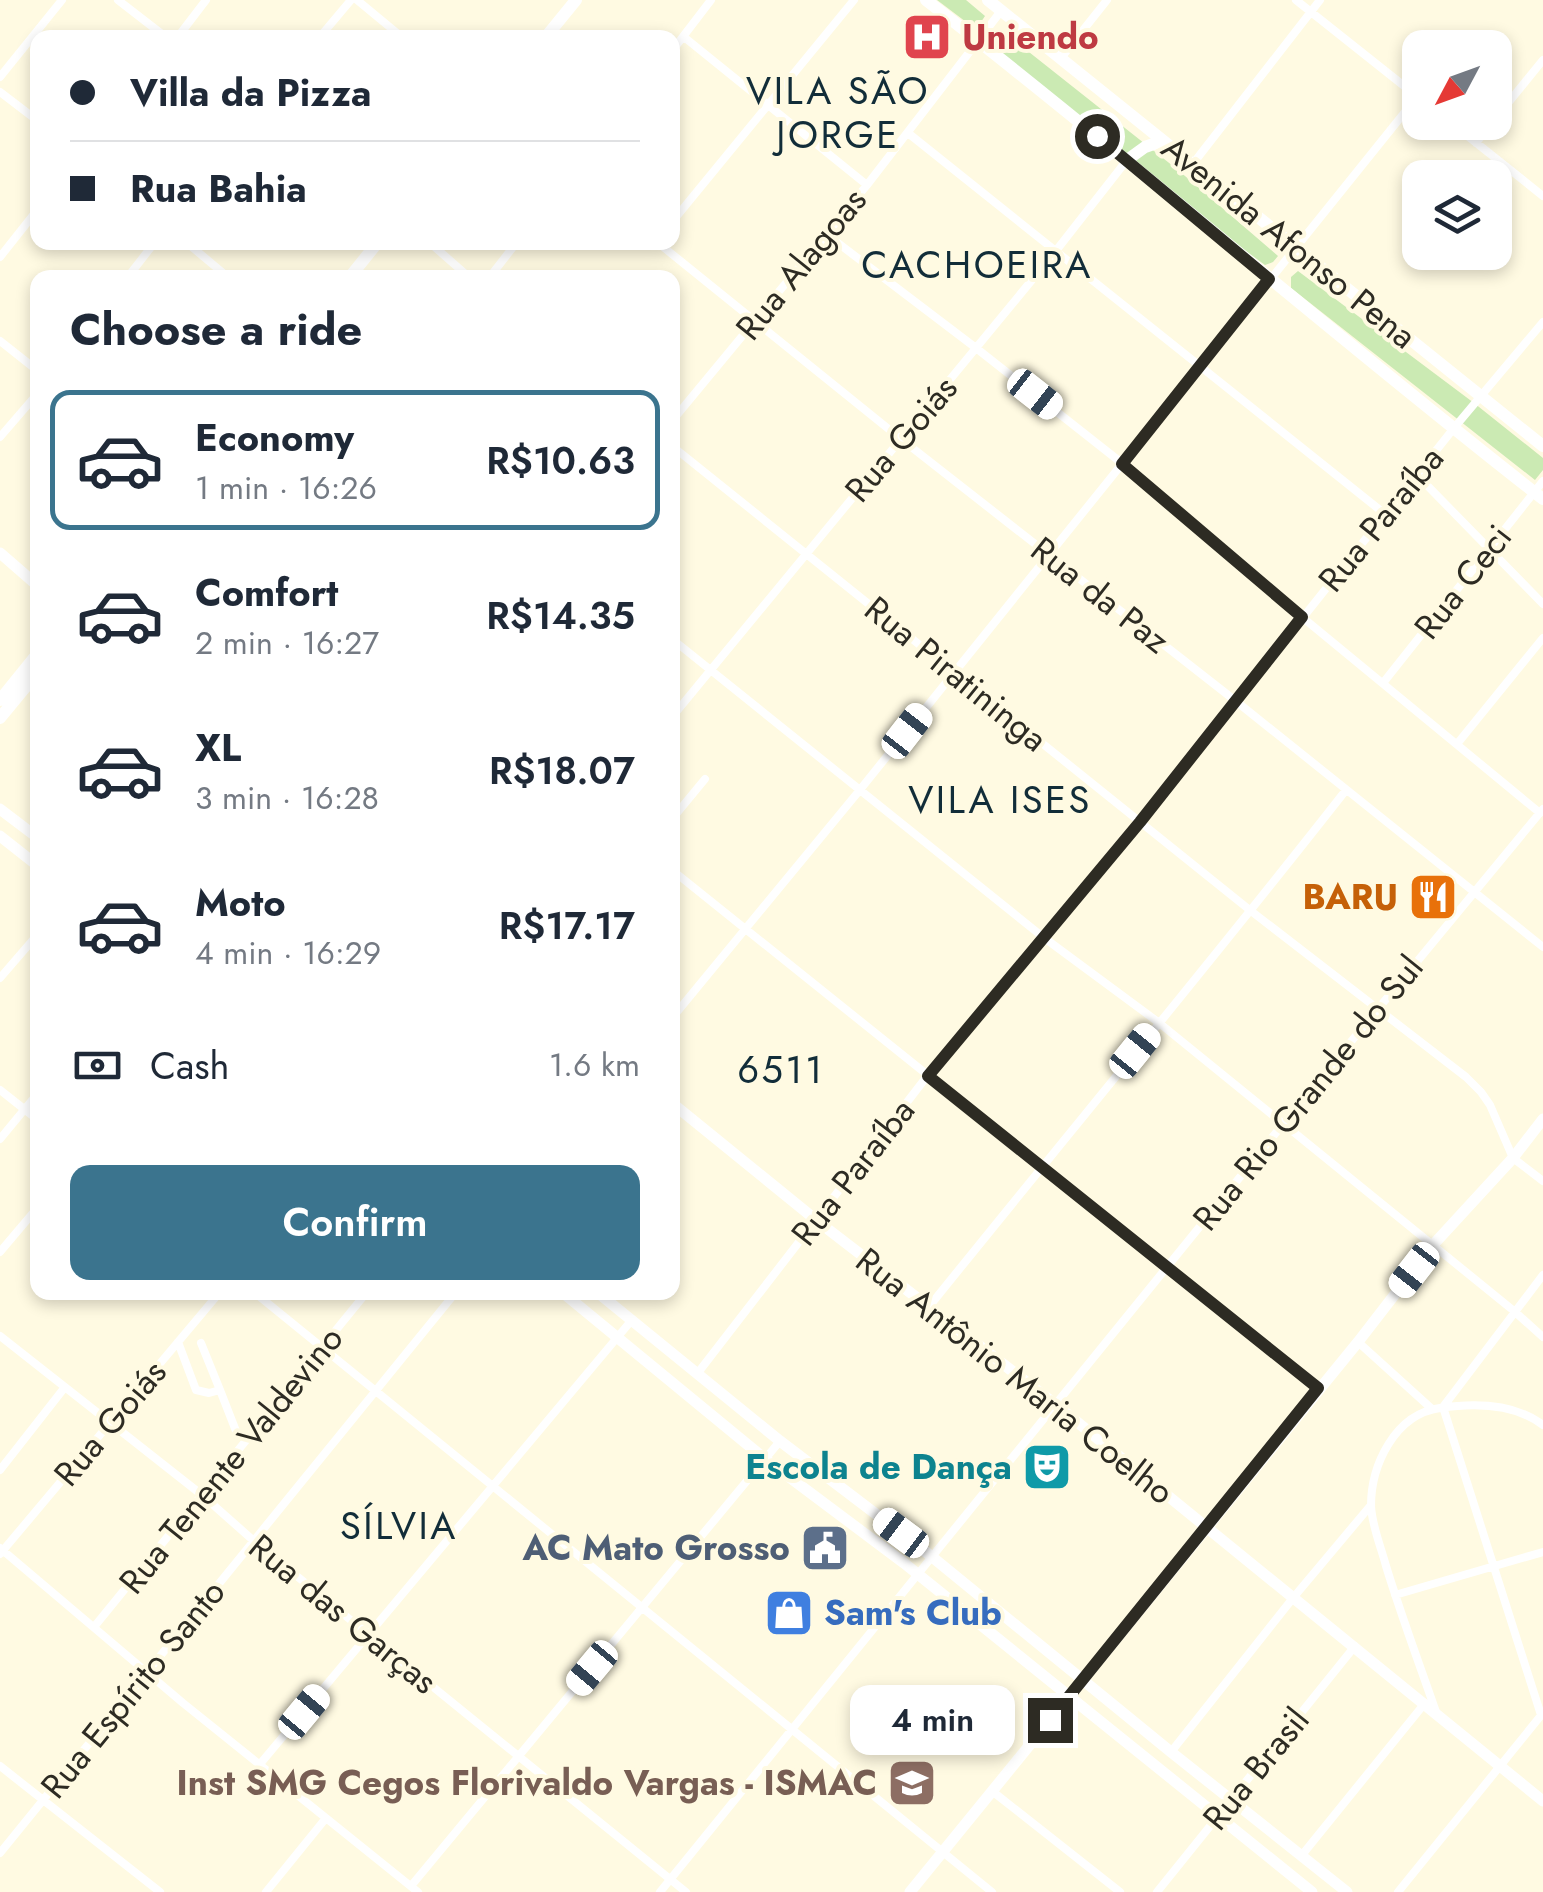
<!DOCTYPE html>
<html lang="en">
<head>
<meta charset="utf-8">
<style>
	body { margin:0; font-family:Jost,sans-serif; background:#f6f6f7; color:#1f2937; height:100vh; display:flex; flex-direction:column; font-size:38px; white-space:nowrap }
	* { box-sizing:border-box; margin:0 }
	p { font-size:32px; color:#747a83 }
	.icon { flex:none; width:55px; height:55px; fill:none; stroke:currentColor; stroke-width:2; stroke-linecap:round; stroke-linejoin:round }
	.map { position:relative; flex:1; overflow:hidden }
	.panel { position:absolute; left:30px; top:270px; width:650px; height:1030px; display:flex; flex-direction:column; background:#fff; border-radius:20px; box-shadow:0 5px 15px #0003 }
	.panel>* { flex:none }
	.banner { position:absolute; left:30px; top:30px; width:650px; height:220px; border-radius:20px; box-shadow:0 5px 15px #0003; display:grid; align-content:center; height:220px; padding:0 40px; background:#fff }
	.needle { width:65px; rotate:229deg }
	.fabs { position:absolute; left:1402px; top:30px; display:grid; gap:20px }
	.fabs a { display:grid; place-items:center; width:110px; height:110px; border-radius:20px; background:#fff; box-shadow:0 5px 15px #0003; font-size:50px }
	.end { position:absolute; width:45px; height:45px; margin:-22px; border:12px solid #2d2b23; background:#fff; box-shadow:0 0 0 5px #fff }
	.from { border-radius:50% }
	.bubble { position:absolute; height:70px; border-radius:20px; background:#fff; box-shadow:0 5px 15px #0003; font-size:32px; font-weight:600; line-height:70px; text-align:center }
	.car { position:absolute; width:30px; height:60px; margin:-30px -15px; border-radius:12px; box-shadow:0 0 8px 2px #0007; background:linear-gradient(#fff 24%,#345 0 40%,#fff 0 76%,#345 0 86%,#fff 0) }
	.banner b { display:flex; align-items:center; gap:35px; height:95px; font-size:38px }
	.banner b+b { border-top:2px solid #e0e1e3 }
	.banner i { width:25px; height:25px; background:#1f2937 }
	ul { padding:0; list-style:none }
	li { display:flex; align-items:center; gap:30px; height:140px; margin:0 20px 15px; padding:0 20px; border:5px solid transparent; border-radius:20px }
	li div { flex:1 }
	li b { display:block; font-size:38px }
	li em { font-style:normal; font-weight:600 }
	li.active { border-color:#3b748e }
	li>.icon { width:90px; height:90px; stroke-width:1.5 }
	h2 { padding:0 40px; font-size:45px; line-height:120px }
	.pay { display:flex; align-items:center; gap:25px; height:110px; padding:0 40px; font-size:38px }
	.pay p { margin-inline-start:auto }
	.action { display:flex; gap:20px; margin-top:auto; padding:20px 40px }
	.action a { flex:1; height:115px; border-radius:20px; background:#3b748e; color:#fff; font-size:40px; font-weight:600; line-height:115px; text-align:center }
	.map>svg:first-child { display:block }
	.green { fill:#cbeab3 }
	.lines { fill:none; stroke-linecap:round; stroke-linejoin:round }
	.street { stroke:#fff; stroke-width:8 }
	.secondary { stroke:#fff; stroke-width:11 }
	.primary { stroke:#fff; stroke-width:12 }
	.route { stroke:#2d2b23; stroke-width:12 }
	.labels { text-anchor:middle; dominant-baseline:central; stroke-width:8; stroke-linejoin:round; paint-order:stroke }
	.health-label { font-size:35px; font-weight:bold; fill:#be3a42; stroke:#fffae2; text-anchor:start }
	.street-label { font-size:35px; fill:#2d2b23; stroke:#fffae2 }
	.food-label { font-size:35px; font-weight:bold; fill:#c56008; stroke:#fffae2; text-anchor:end }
	.culture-label { font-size:35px; font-weight:bold; fill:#0d838f; stroke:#fffae2; text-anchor:end }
	.service-label { font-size:35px; font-weight:bold; fill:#4e5e75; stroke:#fffae2; text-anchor:end }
	.shop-label { font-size:35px; font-weight:bold; fill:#366cbe; stroke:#fffae2; text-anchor:start }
	.education-label { font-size:35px; font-weight:bold; fill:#785e54; stroke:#fffae2; text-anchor:end }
	.neighbourhood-label { font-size:38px; letter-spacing:2.5px; fill:#122d39; stroke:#fffae2 }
</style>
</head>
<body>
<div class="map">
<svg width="1543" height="1892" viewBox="0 0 1543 1892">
	<rect width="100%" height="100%" fill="#fffae2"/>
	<!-- green -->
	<path class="green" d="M937,0H966L985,16L979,25L974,28Z
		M1005,33L1178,170L1278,256L1273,262L1265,265L1201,218L991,49Z
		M1298,271L1474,403L1543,458V470L1535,480L1291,288V277Z"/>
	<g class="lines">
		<!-- street -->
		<path class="street" d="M118,0L167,38
			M357,0L403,38
			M1296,0L1418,97
			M684,37L867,185
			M177,38L206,0
			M319,38L351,0
			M672,51L711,0
			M1061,58L1107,0
			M0,77L62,0
			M0,92L38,121
			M1495,119L1543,60
			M1450,122L1543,196
			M908,133L1385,514
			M1476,143L1492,122
			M1192,165L1320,0
			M672,222L854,0
			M826,234L976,348L1123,464L1302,617L1540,813
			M186,242L229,278
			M429,242L470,278
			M657,242L901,439L1237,702L1543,947
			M0,257L38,209
			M127,278L155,242
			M489,278L517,242
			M0,341L38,371
			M672,421L867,185L1001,11
			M0,437L38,393
			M672,446L1251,911L1466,1077L1481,1092L1490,1105L1513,1158L1543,1181
			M1417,475L1543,604
			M672,639L1043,937L1158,1022L1514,1311L1543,1337
			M1383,683L1543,481
			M672,717L1055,252L1127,160
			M1457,744L1543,638
			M672,819L705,779
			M672,870L1318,1388
			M0,978L38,934
			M672,1018L859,791L1417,97
			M0,1090L38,1120
			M0,1139L38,1093
			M0,1252L38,1207
			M254,1292L992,1892
			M928,1308C1067,1135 1209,965 1346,790
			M0,1336L202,1495L254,1541L369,1635L686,1892
			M178,1342L196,1390L209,1393L220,1390L201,1343
			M1358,1342L1432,1409
			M697,1374L928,1075L1140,822L1454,428L1543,322
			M220,1390L236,1431
			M0,1470L65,1387
			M0,1548L183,1703L418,1892
			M0,1554L220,1292
			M1395,1595L1543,1552
			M94,1627L367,1292
			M1436,1712C1419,1663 1401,1615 1386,1566C1381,1547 1372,1526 1371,1506C1371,1465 1395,1414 1440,1408C1474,1403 1514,1403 1543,1425
			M1541,1715L1443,1407L1543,1275
			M1171,1752L1293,1598L1371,1505
			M260,1764L631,1321
			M0,1766L160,1892
			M992,1791L1120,1892
			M0,1853L456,1292
			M1302,1855L1425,1703
			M411,1886L780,1441
			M266,1892L326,1818
			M660,1892L1283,1124L1543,809
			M1157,1892L1355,1646
			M1398,1892L1543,1713"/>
		<!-- secondary -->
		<path class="secondary" d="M0,553L38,586
			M0,809L38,838
			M0,836L38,866
			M672,1103L816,1220L1055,1404L1543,1801
			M562,1292L765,1459L904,1563L1312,1892
			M597,1292L780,1441L931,1556L1171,1752L1347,1892
			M910,1892L1358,1342L1433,1245L1513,1158L1543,1119"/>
		<!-- primary -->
		<path class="primary" d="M926,0C1135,162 1334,336 1543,499
			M988,0L1543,446
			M545,38L576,0
			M1127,160L1145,147L1162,141
			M349,278L378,242
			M0,700L38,653
			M0,718L38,672"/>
	</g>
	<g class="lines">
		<!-- route -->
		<path class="route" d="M1050,1720L1318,1388L928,1076L1140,822L1302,617L1122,464L1269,279L1097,136"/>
	</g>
	<!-- icons -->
	<defs>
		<g id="hospital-square" transform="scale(2.5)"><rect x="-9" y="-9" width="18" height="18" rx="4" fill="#e0444e" stroke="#fffae2"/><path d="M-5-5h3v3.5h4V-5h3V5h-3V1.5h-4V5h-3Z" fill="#fff"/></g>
		<g id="restaurant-square" transform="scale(2.5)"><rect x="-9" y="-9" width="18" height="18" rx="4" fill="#e8710a" stroke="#fffae2"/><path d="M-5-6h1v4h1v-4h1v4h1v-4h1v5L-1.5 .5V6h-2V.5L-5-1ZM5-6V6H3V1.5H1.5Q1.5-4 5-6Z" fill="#fff"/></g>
		<g id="theatre-square" transform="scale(2.5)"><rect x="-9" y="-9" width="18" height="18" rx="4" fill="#0f9aa8" stroke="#fffae2"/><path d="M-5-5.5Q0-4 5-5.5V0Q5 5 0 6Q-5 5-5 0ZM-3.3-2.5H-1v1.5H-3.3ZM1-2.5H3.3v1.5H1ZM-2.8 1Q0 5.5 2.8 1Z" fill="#fff"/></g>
		<g id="civic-square" transform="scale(2.5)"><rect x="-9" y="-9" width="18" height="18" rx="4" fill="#5c6f8a" stroke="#fffae2"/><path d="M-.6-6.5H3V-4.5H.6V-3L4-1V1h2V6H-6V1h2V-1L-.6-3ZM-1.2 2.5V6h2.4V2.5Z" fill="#fff"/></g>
		<g id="shop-square" transform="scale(2.5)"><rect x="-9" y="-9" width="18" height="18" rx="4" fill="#3f7fe0" stroke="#fffae2"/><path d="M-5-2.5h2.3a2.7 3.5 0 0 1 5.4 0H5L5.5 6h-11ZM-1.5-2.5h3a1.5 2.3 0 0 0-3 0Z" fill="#fff"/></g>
		<g id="school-square" transform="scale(2.5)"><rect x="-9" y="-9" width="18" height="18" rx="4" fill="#8d6e63" stroke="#fffae2"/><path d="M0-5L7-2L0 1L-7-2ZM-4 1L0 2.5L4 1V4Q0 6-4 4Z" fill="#fff"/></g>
	</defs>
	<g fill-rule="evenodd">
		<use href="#hospital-square" x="927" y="37"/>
		<use href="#restaurant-square" x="1433" y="897"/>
		<use href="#theatre-square" x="1047" y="1467"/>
		<use href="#civic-square" x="825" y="1548"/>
		<use href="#shop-square" x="789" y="1613"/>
		<use href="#school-square" x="912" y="1783"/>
	</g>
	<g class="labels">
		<!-- health labels -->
		<g class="health-label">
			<text x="962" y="37">Uniendo</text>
		</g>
		<!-- street labels -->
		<g class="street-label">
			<text transform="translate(1289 242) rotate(39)">Avenida Afonso Pena</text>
			<text transform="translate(801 264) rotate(-51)">Rua Alagoas</text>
			<text transform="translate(901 439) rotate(-50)">Rua Goiás</text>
			<text transform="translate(1381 519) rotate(-51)">Rua Paraíba</text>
			<text transform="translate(1463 582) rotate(-52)">Rua Ceci</text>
			<text transform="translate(1100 595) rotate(38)">Rua da Paz</text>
			<text transform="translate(956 674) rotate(39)">Rua Piratininga</text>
			<text transform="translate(1308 1093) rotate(-51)">Rua Rio Grande do Sul</text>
			<text transform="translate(853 1172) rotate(-52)">Rua Paraíba</text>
			<text transform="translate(1015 1376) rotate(38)">Rua Antônio Maria Coelho</text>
			<text transform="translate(110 1423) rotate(-50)">Rua Goiás</text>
			<text transform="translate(231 1460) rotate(-51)">Rua Tenente Valdevino</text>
			<text transform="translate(343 1614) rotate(39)">Rua das Garças</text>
			<text transform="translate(133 1689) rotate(-51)">Rua Espírito Santo</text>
			<text transform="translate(1256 1769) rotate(-51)">Rua Brasil</text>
		</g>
		<!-- food labels -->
		<g class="food-label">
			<text x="1398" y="897">BARU</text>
		</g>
		<!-- culture labels -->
		<g class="culture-label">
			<text x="1012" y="1467">Escola de Dança</text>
		</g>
		<!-- service labels -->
		<g class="service-label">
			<text x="790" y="1548">AC Mato Grosso</text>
		</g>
		<!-- shop labels -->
		<g class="shop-label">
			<text x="824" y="1613">Sam's Club</text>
		</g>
		<!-- education labels -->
		<g class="education-label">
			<text x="877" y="1783">Inst SMG Cegos Florivaldo Vargas - ISMAC</text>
		</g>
		<!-- neighbourhood labels -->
		<g class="neighbourhood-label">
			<text x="838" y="90">VILA SÃO<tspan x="838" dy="44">JORGE</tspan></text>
			<text x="977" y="264">CACHOEIRA</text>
			<text x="1000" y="799">VILA ISES</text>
			<text x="781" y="1069">6511</text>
			<text x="399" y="1525">SÍLVIA</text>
		</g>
	</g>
</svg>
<div class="fabs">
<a><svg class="needle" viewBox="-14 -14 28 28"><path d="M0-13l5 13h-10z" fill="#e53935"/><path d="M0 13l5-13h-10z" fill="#747a83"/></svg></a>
<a><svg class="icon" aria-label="layers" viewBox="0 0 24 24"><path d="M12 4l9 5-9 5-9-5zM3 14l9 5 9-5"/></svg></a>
</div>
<i class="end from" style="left:1097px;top:136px"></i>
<i class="end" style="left:1050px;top:1720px"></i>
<div class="bubble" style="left:850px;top:1685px;width:165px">4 min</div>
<i class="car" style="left:1035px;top:394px;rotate:128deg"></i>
<i class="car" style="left:907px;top:731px;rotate:38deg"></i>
<i class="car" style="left:1135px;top:1051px;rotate:39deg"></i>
<i class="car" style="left:1414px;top:1270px;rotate:218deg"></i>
<i class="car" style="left:901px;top:1533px;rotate:307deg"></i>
<i class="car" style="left:592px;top:1668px;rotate:220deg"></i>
<i class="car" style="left:304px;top:1712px;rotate:40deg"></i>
<div class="banner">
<b><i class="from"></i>Villa da Pizza</b>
<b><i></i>Rua Bahia</b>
</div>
<section class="panel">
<h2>Choose a ride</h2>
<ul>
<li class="active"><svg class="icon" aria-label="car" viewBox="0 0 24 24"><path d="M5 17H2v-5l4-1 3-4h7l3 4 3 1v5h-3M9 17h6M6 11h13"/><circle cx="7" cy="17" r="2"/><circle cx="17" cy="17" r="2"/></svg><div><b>Economy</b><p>1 min · 16:26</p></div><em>R$10.63</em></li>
<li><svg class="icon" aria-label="car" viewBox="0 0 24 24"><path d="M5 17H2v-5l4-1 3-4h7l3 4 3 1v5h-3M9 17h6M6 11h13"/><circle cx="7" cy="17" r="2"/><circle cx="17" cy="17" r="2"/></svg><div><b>Comfort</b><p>2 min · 16:27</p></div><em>R$14.35</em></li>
<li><svg class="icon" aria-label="car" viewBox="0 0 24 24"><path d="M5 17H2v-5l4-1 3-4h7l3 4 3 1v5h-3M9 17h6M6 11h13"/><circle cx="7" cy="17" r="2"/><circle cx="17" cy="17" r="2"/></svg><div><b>XL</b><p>3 min · 16:28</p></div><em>R$18.07</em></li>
<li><svg class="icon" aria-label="car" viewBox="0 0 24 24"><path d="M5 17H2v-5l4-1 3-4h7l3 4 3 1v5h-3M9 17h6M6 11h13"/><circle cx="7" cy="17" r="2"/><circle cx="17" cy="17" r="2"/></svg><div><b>Moto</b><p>4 min · 16:29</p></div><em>R$17.17</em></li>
</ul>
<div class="pay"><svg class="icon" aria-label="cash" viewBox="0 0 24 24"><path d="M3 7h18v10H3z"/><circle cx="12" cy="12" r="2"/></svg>Cash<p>1.6 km</p></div>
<div class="action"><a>Confirm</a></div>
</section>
</div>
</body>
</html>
